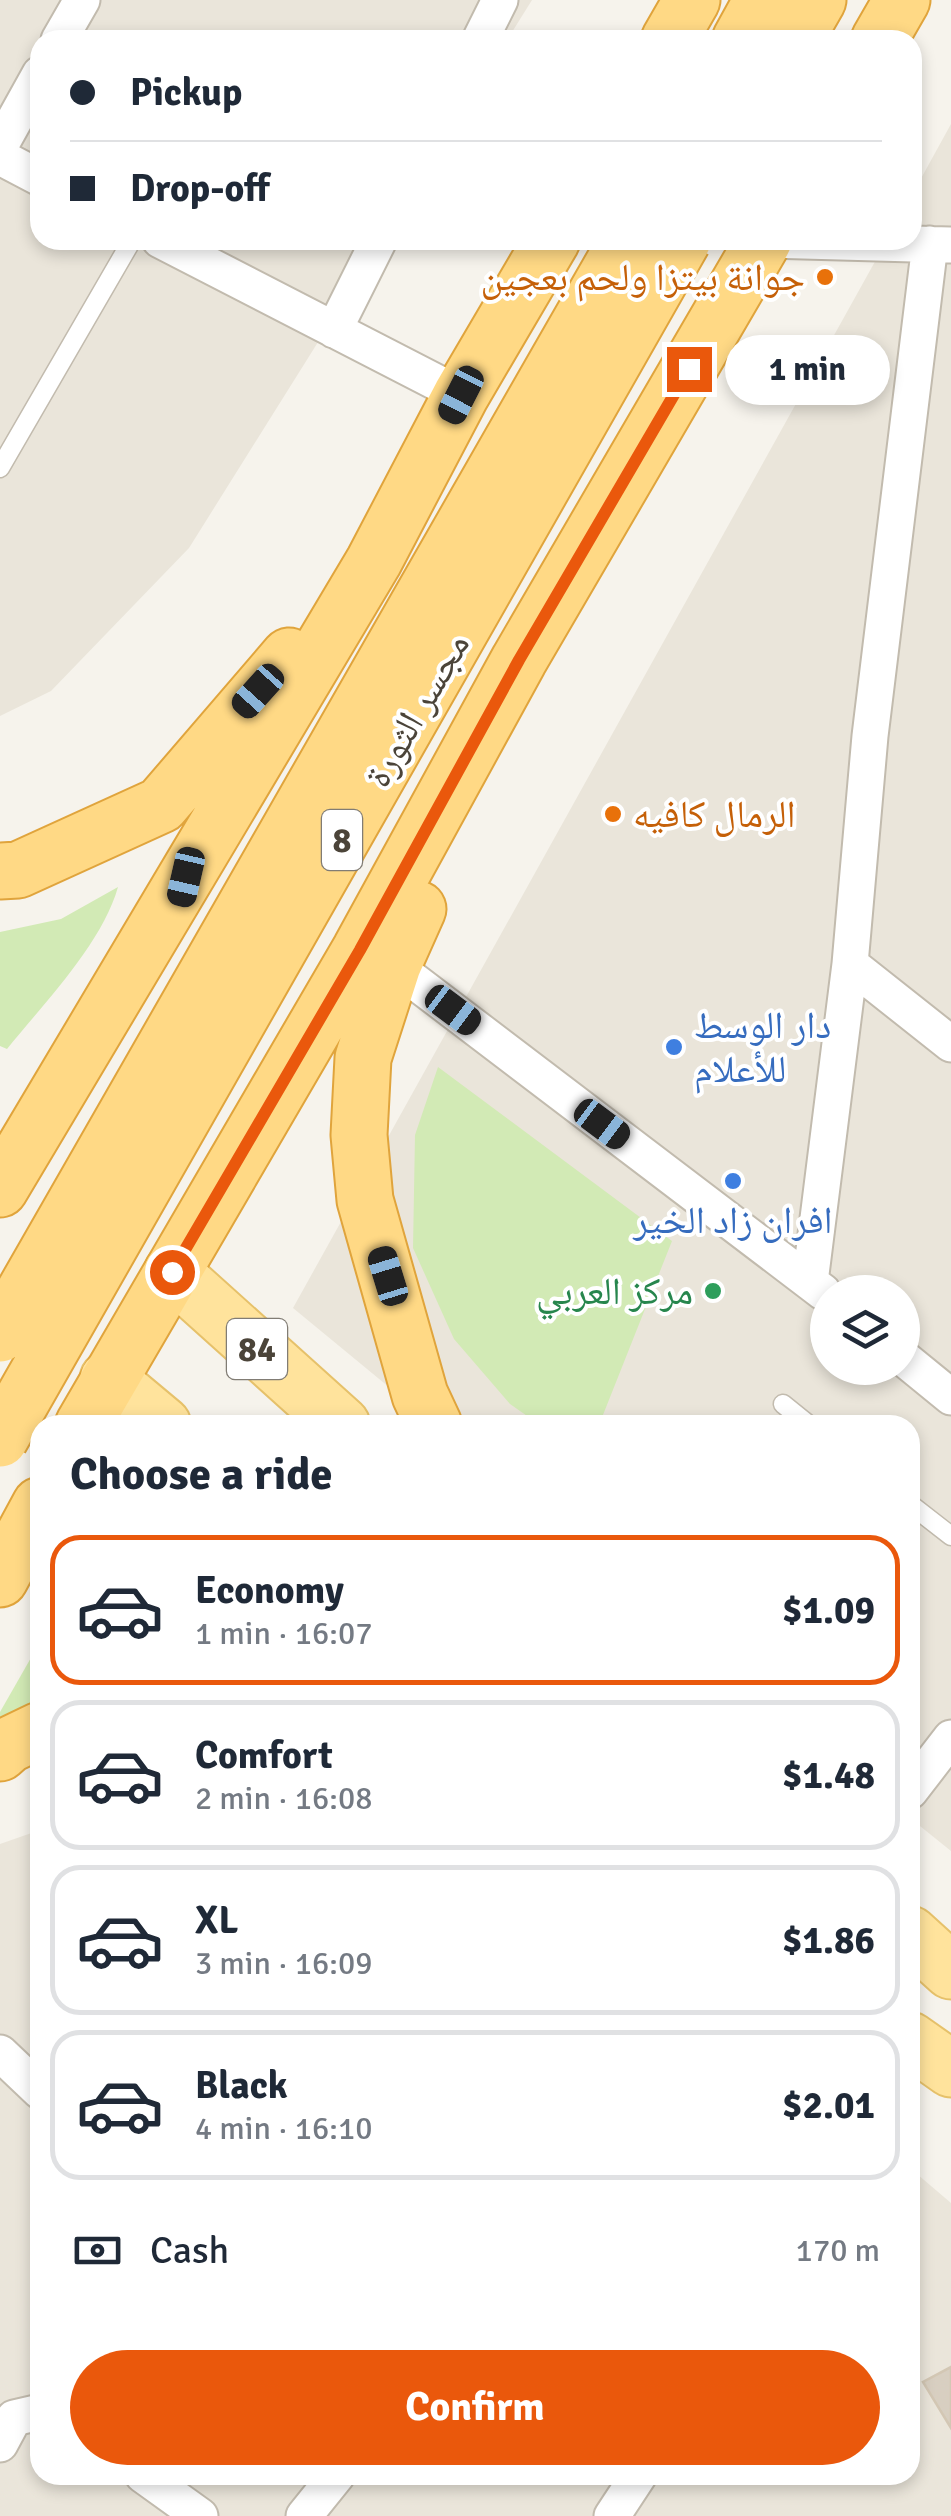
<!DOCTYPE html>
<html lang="en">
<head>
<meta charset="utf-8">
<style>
	body { margin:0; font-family:Signika,"Noto Naskh Arabic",sans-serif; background:#f2f2f3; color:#1f2937; height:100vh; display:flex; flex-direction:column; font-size:38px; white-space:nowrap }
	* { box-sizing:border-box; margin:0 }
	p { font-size:32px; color:#747a83 }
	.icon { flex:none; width:55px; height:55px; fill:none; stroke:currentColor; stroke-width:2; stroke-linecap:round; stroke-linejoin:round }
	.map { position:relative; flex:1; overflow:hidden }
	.sheet { position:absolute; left:30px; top:1415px; width:890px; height:1070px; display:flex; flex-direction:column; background:#fff; border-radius:30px; box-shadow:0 5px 15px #0003 }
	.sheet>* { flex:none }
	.banner { position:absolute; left:30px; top:30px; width:892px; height:220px; border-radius:30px; box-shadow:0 5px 15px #0003; display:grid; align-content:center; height:220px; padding:0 40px; background:#fff }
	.tools { position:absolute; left:810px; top:1275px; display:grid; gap:20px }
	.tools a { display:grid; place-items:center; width:110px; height:110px; border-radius:50%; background:#fff; box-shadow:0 5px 15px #0003; font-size:50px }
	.end { position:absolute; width:45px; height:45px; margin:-22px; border:12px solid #ea580c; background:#fff; box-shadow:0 0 0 5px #fff }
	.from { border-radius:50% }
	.bubble { position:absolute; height:70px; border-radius:35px; background:#fff; box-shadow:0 5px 15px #0003; font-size:32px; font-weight:700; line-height:70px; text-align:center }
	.car { position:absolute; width:30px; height:60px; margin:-30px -15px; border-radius:12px; box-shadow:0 0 8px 2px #0007; background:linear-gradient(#222 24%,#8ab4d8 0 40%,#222 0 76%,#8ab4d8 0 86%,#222 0) }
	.banner b { display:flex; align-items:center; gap:35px; height:95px; font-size:38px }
	.banner b+b { border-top:2px solid #e0e1e3 }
	.banner i { width:25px; height:25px; background:#1f2937 }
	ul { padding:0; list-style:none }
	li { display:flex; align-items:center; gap:30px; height:150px; margin:0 20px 15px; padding:0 20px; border:5px solid #e0e1e3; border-radius:30px }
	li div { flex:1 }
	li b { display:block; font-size:38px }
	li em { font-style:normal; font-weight:700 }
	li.active { border-color:#ea580c }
	li>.icon { width:90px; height:90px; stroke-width:1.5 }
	h2 { padding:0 40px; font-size:45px; line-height:120px }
	.pay { display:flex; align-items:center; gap:25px; height:110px; padding:0 40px; font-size:38px }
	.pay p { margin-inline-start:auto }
	.cta { display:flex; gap:20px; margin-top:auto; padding:20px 40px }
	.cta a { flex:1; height:115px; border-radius:60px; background:#ea580c; color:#fff; font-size:40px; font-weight:700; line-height:115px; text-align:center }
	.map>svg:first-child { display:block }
	.residential { fill:#eae5da; fill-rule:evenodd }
	.green { fill:#d2eab5 }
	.building { fill:#d8cfc1; stroke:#d3c7b4; stroke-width:2.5 }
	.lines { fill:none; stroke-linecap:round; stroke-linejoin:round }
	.service-casing { stroke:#c2bbae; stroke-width:21 }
	.minor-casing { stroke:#c2bbae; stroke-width:39 }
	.primary-casing { stroke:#e6c16a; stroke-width:59 }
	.trunk-casing { stroke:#e0a43c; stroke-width:59 }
	.service { stroke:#fff; stroke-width:18 }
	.minor { stroke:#fff; stroke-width:35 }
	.primary { stroke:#ffe39c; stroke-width:55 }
	.trunk { stroke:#ffd985; stroke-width:55 }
	.trunk-bridge-casing { stroke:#e0a43c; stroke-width:59; stroke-linecap:butt }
	.trunk-bridge { stroke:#ffd985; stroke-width:55 }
	.route { stroke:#ea580c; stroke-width:12 }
	.food-dot { fill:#e8710a; stroke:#fff; stroke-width:4 }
	.shop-dot { fill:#3f7fe0; stroke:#fff; stroke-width:4 }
	.leisure-dot { fill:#2e9e5b; stroke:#fff; stroke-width:4 }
	.labels { text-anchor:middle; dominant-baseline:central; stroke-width:8; stroke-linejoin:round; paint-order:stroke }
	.shield { fill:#fff; stroke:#817c74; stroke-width:2.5 }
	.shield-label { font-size:35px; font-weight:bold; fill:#4b4439 }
	.food-label { font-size:38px; fill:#c56008; stroke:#fff; text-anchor:end }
	.street-label { font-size:38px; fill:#4b4439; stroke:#fff }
	.shop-label { font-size:38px; fill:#366cbe; stroke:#fff; text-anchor:start }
	.leisure-label { font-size:38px; fill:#27864d; stroke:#fff; text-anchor:end }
</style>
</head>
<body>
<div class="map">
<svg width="951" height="2516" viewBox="0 0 951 2516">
	<rect width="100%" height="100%" fill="#f6f3ec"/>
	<!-- residential -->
	<path class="residential" d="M0,0H532L507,40H40V240H382L189,548L51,691L0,716Z
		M951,124V1851L910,1818V1425H435L293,1308L887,240H912L913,193ZM828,1292H902V1368H828Z
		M40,1830V2475H910V2168L951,2203V2516H0V1844Z"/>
	<!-- green -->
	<path class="green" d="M118,887C102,944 44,1003 7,1049L0,1046V932L61,919Z
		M438,1067L672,1241L599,1425H540L510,1404L454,1339L413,1248L415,1135Z
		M40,1642V1705L0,1723V1712Z"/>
	<!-- building -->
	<path class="building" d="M951,2367V2428L923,2382Z"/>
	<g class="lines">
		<!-- service casing -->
		<g class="service-casing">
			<path id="service" d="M0,468L132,240
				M783,1404L809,1425
				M910,1504L951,1536"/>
		</g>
		<!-- minor casing -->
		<g class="minor-casing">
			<path id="minor" d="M59,40L82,0
				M480,40L500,0
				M0,146L40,74
				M0,157L40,178
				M160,240L461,395
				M767,240L950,245
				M334,330L379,240
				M850,964L951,1044
				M393,965L823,1292
				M810,1282L850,964L870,736L930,244
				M902,1357L951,1397
				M910,1791L951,1738
				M0,2053L40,2091
				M0,2444L14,2418L40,2412
				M143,2475L200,2516
				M304,2516L337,2475
				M612,2516L639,2475"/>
		</g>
		<!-- primary casing -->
		<g class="primary-casing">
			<path id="primary" d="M172,1272L342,1425
				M108,1379L163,1425
				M910,1934L951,1971
				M910,2040L951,2069"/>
		</g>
		<!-- trunk casing -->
		<g class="trunk-casing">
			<path id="trunk" d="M669,40L692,0
				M740,40L762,0
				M795,40L818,0
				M879,40L902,0
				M0,871L18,870L161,805L289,656
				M418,909L393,965L363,1058L359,1135L365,1200L420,1395L434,1425
				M0,1189L374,561L461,395L552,240
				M83,1425L360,950L519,660L764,240
				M0,1579L40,1505
				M0,1753L9,1745L40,1730"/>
		</g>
		<!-- service -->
		<use href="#service" class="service"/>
		<!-- minor -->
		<use href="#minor" class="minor"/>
		<!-- primary -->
		<use href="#primary" class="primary"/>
		<!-- trunk -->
		<use href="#trunk" class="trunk"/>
		<!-- trunk-bridge casing -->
		<g class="trunk-bridge-casing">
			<path id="trunk-bridge" d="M0,1334L627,240
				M0,1439L683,240"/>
		</g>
		<!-- trunk-bridge -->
		<use href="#trunk-bridge" class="trunk-bridge"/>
	</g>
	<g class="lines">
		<!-- route -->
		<path class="route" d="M172,1272L360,950L519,660L689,369"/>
	</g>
	<!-- markers -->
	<g class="food-dot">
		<circle cx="825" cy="277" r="10"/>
		<circle cx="613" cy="814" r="10"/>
	</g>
	<g class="shop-dot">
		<circle cx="674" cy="1047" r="10"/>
		<circle cx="733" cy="1181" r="10"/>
	</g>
	<circle class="leisure-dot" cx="713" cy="1291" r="10"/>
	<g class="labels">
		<!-- shield labels -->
		<g class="shield">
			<rect x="322" y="810" width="40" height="60" rx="8"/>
			<rect x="227" y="1319" width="60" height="60" rx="8"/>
		</g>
		<g class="shield-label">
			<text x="342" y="840">8</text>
			<text x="257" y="1349">84</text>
		</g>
		<!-- food labels -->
		<g class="food-label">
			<text x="805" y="277">جوانة بيتزا ولحم بعجين</text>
			<text x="633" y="814" text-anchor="start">الرمال كافيه</text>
		</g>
		<!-- street labels -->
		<g class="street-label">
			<text transform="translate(417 710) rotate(-60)">مجسر الثورة</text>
		</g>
		<!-- shop labels -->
		<g class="shop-label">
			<text x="694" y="1025">دار الوسط<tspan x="694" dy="44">للأعلام</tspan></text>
			<text x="733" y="1220" text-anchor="middle">افران زاد الخير</text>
		</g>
		<!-- leisure labels -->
		<g class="leisure-label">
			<text x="693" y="1291">مركز العربي</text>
		</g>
	</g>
</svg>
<div class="tools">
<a><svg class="icon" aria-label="layers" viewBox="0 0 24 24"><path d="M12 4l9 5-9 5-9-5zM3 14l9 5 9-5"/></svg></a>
</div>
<i class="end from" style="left:172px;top:1272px"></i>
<i class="end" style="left:689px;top:369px"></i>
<div class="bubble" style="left:725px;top:335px;width:165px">1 min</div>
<i class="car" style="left:461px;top:395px;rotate:207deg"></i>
<i class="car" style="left:258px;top:691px;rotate:222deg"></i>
<i class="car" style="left:186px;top:877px;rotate:193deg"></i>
<i class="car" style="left:453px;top:1010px;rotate:127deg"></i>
<i class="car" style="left:602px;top:1124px;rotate:127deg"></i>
<i class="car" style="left:388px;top:1276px;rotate:343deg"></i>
<div class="banner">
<b><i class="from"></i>Pickup</b>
<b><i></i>Drop-off</b>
</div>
<section class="sheet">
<h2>Choose a ride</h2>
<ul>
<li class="active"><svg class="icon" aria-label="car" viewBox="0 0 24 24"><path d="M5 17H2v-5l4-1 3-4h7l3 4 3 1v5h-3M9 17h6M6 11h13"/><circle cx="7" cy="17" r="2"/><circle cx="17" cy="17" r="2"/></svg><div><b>Economy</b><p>1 min · 16:07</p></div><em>$1.09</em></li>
<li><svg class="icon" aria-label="car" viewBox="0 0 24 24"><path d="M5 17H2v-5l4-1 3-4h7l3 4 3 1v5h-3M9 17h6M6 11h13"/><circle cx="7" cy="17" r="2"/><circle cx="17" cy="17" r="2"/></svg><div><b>Comfort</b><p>2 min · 16:08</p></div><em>$1.48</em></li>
<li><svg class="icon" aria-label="car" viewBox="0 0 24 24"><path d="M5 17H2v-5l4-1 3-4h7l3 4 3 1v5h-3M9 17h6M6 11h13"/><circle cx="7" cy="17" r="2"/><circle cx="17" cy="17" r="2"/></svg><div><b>XL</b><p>3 min · 16:09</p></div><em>$1.86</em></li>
<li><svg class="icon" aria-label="car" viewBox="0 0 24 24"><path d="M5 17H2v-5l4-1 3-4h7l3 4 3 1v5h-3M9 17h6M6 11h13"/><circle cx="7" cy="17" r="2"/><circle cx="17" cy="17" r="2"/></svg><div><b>Black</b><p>4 min · 16:10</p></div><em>$2.01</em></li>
</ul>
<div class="pay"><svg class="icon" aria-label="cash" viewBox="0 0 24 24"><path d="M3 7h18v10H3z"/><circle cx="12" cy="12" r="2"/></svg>Cash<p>170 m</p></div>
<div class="cta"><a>Confirm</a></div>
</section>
</div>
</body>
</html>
